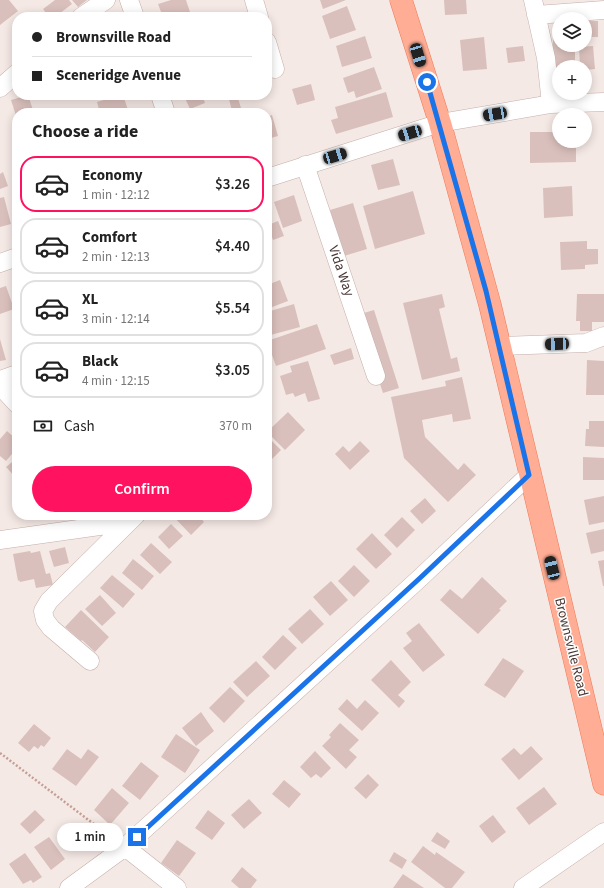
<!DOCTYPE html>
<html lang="en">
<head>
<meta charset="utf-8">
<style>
	body { margin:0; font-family:"Source Sans 3",sans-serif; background:#f2f2f2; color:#222; height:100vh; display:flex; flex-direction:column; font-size:15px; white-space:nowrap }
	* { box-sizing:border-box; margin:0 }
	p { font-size:13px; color:#767676 }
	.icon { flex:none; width:22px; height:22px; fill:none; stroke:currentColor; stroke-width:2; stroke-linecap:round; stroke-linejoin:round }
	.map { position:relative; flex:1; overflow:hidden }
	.details { position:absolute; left:12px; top:108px; width:260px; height:412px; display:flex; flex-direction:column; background:#fff; border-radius:16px; box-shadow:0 2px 10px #0003 }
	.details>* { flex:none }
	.top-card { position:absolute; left:12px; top:12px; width:260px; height:88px; border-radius:16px; box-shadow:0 2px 10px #0003; display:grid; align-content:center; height:88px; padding:0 20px; background:#fff }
	.controls { position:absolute; left:552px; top:12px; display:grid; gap:8px }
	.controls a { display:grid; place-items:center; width:40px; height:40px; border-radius:50%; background:#fff; box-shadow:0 2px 10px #0003; font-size:20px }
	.end { position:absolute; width:18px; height:18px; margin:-9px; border:5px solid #1a73e8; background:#fff; box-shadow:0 0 0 2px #fff }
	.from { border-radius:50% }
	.bubble { position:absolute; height:28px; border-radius:14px; background:#fff; box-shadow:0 2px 10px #0003; font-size:13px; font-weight:600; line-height:28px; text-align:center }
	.car { position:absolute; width:12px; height:24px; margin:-12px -6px; border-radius:5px; box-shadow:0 0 3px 1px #0007; background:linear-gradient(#222 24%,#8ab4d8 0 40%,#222 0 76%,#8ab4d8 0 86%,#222 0) }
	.top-card b { display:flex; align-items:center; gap:14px; height:38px; font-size:15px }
	.top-card b+b { border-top:1px solid #e0e0e0 }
	.top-card i { width:10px; height:10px; background:#222 }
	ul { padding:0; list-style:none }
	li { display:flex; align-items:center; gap:12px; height:56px; margin:0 8px 6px; padding:0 12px; border:2px solid #e0e0e0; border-radius:16px }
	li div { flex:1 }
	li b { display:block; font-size:15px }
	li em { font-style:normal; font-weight:600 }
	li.current { border-color:#ff125f }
	li>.icon { width:36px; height:36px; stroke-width:1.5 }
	h2 { padding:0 20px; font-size:18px; line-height:48px }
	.pay { display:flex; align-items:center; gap:10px; height:44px; padding:0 20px; font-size:15px }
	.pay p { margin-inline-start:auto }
	.action { display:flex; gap:8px; margin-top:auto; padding:8px 20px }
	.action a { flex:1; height:46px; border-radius:24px; background:#ff125f; color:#fff; font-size:16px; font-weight:600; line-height:46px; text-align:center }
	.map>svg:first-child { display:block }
	.building { fill:#dac0bc }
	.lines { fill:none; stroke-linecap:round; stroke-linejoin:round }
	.minor-casing { stroke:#c4afaa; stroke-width:19 }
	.major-casing { stroke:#f07a58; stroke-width:23 }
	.path { stroke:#c49e97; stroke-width:2.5; stroke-dasharray:2 2; stroke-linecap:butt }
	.minor { stroke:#fff; stroke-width:18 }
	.major { stroke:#ffad94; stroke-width:22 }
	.route { stroke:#1a73e8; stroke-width:5 }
	.labels { text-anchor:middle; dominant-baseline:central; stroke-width:3; stroke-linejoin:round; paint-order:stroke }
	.street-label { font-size:14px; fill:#483734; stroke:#fff }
</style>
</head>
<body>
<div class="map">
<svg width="604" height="888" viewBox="0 0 604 888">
	<rect width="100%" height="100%" fill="#f5e9e5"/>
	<!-- building -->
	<path class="building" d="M0,0H9L18,11L0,25Z
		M55,0H69L72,4L55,17H49L43,9Z
		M72,0H87L78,7Z
		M171,0H186L191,15L184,17H163L158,4Z
		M320,0H346L323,9Z
		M444,0H466L467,14L445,15Z
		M347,6L356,30L330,39L322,16Z
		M585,21H598V37H585Z
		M365,36L372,58L342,67L336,46Z
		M484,37L487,69L463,71L460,40Z
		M553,38H559V45H575V67H559V70H553Z
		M523,46L525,61L508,63L506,48Z
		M593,46L595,69L585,70V67H580L579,47Z
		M374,67L382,89L356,98L354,91L348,93L343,78Z
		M311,84L315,100L297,105L292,89Z
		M386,92L393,117L336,134L331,120L338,118L335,107Z
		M28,95L34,113H17V119L11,100Z
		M120,95H123L129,113H100L97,102Z
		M192,95H202L205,103L190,109L185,98Z
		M228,95H237L241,108L232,111Z
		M272,115L278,136L267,139V117Z
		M530,132H559V141L562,143L576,142V162L530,163Z
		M393,159L400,185L378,190L371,165Z
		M3,172L8,186L0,189V174Z
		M572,186L573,216L544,218L543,188Z
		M413,191L425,234L375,249L363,206Z
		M294,195L302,221L283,228L274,202Z
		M4,197L11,224L0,227V198Z
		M353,203L367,249L344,256L330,210Z
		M278,221L284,236L273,240L268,225Z
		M587,241V249H598V264L585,265V269L561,270L560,242Z
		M280,280L288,301L267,309V285Z
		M6,286L14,309L0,314V288Z
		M442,294L445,307L439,309L451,359L457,357L460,371L422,380L403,303Z
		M577,294H604V322H592V331H580V321H576Z
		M294,304L300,327L267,336V312Z
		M374,310L399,388L383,393L357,315Z
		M317,324L326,349L276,366L267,341Z
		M0,339L6,360L0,361Z
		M351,348L354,359L334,365L330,355Z
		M587,360L604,361V395H586Z
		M308,361L320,399L308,402L305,393L295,397L293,393L286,395L280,376L292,372L290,366Z
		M462,377L471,419L453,422L452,414L422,420L425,437L458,470L464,463L476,475L448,502L404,458L391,397L446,386L445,381Z
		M288,412L305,430L285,450L267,432Z
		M589,421H604V447L585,446L586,429H589Z
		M7,431L17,440V448L6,461L0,456V439Z
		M267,436L281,450L267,464Z
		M360,441L370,451L350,470L335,454L343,446L349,452Z
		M583,457L604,458V480H583Z
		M17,458V479L6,467Z
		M604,496V522L589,525L584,500Z
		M425,498L436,511L422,524L410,511Z
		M172,515H198L204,522L191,535Z
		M402,517L415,530L397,548L384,535Z
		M171,524L183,536L169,549L158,537Z
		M604,529V551L591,554L586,533Z
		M372,533L392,554L376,569L356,549Z
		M151,543L172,562L160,574L140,555Z
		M65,547L69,563L54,567L49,551Z
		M30,551L31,553L40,551L46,574L50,573L53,585L36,588L34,579L20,582L19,580L18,581L13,554Z
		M133,559L154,576L142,590L122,573Z
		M604,560V586H603L598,561Z
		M354,565L370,581L354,597L338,581Z
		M112,575L135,594L123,608L100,588Z
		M482,577L507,601L499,609L501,610L478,634L440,600L450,589L462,599Z
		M331,581L348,600L330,616L313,597Z
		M100,595L116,613L102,626L85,609Z
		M310,609L324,624L302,644L288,629Z
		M81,610L109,637L95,652L82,640L81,641L65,627Z
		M419,623L445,655L423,672L403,648L412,641L406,633Z
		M283,635L297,648L275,670L262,657Z
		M503,658L524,671L505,698L484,685Z
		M391,660L411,682L398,695L405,701L399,708L371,680Z
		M256,661L270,676L247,697L233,682Z
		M230,687L245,701L224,723L209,708Z
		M347,699L357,709L365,700L379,713L362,731L338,709Z
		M201,712L214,731L196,746L182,728Z
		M340,723L359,740L349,750L357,757L346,769L322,746L331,737L329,735Z
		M34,724L51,738L44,747L41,745L38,749L34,746L29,752L18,743Z
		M176,734L200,750L185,773L161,757Z
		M531,746L543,759L519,780L501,759L514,748L521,755Z
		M67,749L81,759L88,749L99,757L76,786L52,769Z
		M315,751L331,768L321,778L316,774L311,778L300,767Z
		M141,762L159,776L140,800L122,786Z
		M368,774L379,785L366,799L354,788Z
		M284,780L301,794L289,808L272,794Z
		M544,787L557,804L529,825L516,808Z
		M112,788L129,803L110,825L94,810Z
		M249,799L262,813L244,829L231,815Z
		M35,810L45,820L30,834L20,824Z
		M208,810L225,823L212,840L195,828Z
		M493,815L506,832L492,843L479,826Z
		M437,832L450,841L445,849L431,841Z
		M49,837L65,859L51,870L34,847Z
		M177,840L196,853L179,876L161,863Z
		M423,846L435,855L436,852L465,872L452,888H445L411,862Z
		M394,852L407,860L402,869L389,861Z
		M25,853L42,877L33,883L31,880L23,884L9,864Z
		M242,867L257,880L251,888H239L231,881Z
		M403,874L424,888H393Z"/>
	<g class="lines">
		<!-- minor casing -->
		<g class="minor-casing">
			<path id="minor" d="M129,0L135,17
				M254,0L259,17
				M533,0L546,58L551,104
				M536,15L604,10
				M81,17L106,0
				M267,42L275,69
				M0,88L17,73
				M160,95L166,113
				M305,165L376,376
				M267,178L440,123L551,104L604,102
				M0,263L17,257
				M500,346L586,343L604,336
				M0,380L17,374
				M0,386L17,404
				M0,540L128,522
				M90,661L51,628L45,620L43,611L49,601L136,515
				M125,847L177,888
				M69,888L125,847L420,578L529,475
				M523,888L604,832"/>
		</g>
		<!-- major casing -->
		<g class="major-casing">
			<path id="major" d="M401,0L440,123L490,305L604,784"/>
		</g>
		<!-- path -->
		<path class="path" d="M0,753L111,837"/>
		<!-- minor -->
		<use href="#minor" class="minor"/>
		<!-- major -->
		<use href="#major" class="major"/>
	</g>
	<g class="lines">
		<!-- route -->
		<path class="route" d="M137,837L420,578L529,475L486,291L427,82"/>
	</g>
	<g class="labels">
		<!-- street labels -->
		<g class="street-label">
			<text transform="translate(341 271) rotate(71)">Vida Way</text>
			<text transform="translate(571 647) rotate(76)">Brownsville Road</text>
		</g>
	</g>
</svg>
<div class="controls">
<a><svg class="icon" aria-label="layers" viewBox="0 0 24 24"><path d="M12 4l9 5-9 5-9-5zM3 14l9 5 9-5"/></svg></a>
<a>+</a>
<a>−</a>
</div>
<i class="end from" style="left:427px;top:82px"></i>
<i class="end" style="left:137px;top:837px"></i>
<div class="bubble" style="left:57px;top:823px;width:66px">1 min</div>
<i class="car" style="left:418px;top:55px;rotate:163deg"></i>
<i class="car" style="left:495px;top:114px;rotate:260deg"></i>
<i class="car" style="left:410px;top:133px;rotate:253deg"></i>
<i class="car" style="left:335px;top:156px;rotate:73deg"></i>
<i class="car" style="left:557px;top:344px;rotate:268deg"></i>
<i class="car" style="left:552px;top:568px;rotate:346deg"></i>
<div class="top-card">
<b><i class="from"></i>Brownsville Road</b>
<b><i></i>Sceneridge Avenue</b>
</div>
<section class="details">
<h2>Choose a ride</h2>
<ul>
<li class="current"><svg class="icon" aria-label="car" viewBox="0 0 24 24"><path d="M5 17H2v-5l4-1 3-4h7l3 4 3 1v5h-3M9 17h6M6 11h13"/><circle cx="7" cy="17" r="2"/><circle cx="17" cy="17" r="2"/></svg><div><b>Economy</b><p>1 min · 12:12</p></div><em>$3.26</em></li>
<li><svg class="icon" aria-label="car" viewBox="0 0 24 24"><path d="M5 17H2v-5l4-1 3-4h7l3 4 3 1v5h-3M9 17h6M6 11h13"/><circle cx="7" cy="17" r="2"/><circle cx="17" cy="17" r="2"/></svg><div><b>Comfort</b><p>2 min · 12:13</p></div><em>$4.40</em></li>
<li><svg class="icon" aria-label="car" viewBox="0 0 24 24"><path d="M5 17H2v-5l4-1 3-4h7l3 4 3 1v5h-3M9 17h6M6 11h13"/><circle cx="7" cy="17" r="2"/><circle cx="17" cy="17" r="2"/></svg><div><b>XL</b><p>3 min · 12:14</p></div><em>$5.54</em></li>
<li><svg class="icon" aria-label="car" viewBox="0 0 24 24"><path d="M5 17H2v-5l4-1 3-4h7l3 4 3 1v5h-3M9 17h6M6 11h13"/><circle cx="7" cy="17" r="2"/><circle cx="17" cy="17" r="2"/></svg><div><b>Black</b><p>4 min · 12:15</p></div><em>$3.05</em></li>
</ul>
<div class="pay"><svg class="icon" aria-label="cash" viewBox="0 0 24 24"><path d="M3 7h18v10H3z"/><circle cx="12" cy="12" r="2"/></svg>Cash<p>370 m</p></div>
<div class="action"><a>Confirm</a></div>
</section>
</div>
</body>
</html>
